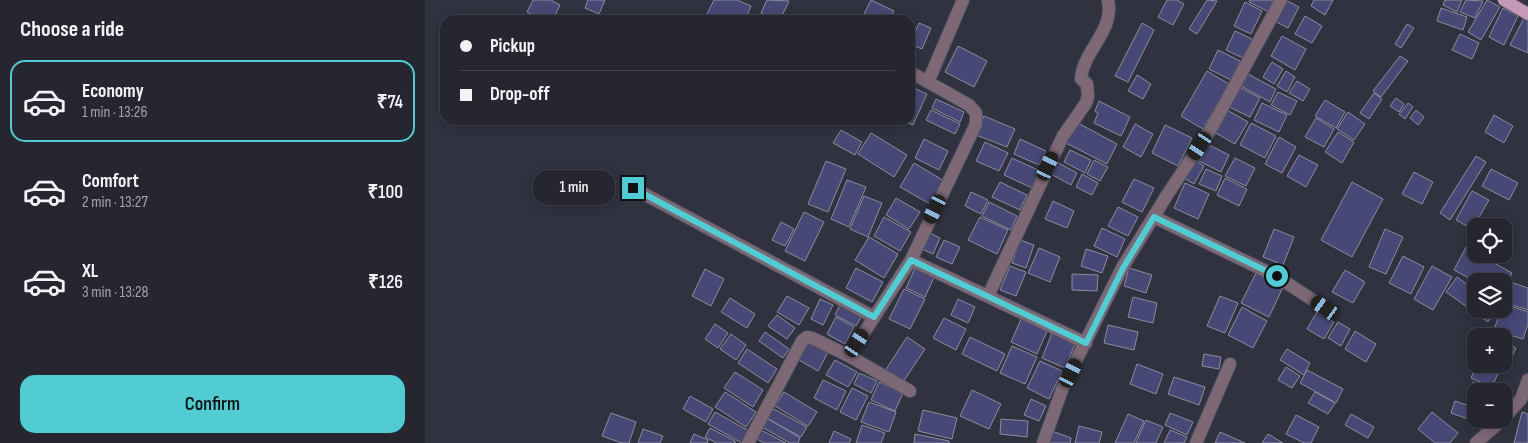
<!DOCTYPE html>
<html lang="en">
<head>
<meta charset="utf-8">
<style>
	body { margin:0; font-family:"Sofia Sans Condensed",sans-serif; background:#2d2e38; color:#f1f3f6; height:100vh; display:flex; flex-direction:column; font-size:19px; white-space:nowrap }
	* { box-sizing:border-box; margin:0 }
	p { font-size:16px; color:#a3a5ab }
	.icon { flex:none; width:28px; height:28px; fill:none; stroke:currentColor; stroke-width:2; stroke-linecap:round; stroke-linejoin:round }
	.map { position:relative; flex:1; overflow:hidden }
	.details { display:flex; flex-direction:column; background:#252630; width:425px }
	.details>* { flex:none }
	.guide { position:absolute; left:15px; top:15px; width:475px; height:110px; border-radius:15px; box-shadow:0 2px 12px #0003,0 0 0 1px #42434c; display:grid; align-content:center; height:110px; padding:0 20px; background:#252630 }
	.controls { position:absolute; left:1042px; top:218px; display:grid; gap:10px }
	.controls a { display:grid; place-items:center; width:45px; height:45px; border-radius:10px; background:#252630; box-shadow:0 2px 12px #0003,0 0 0 1px #42434c; font-size:25px }
	.end { position:absolute; width:22px; height:22px; margin:-11px; border:6px solid #51ccd3; background:#111; box-shadow:0 0 0 2px #111 }
	.from { border-radius:50% }
	.bubble { position:absolute; height:35px; border-radius:15px; background:#252630; box-shadow:0 2px 12px #0003,0 0 0 1px #42434c; font-size:16px; font-weight:600; line-height:35px; text-align:center }
	.car { position:absolute; width:15px; height:30px; margin:-15px -8px; border-radius:6px; box-shadow:0 0 4px 1px #0007; background:linear-gradient(#222 24%,#8ab4d8 0 40%,#222 0 76%,#8ab4d8 0 86%,#222 0) }
	.guide b { display:flex; align-items:center; gap:18px; height:48px; font-size:19px }
	.guide b+b { border-top:1px solid #42434c }
	.guide i { width:12px; height:12px; background:#f1f3f6 }
	ul { padding:0; list-style:none }
	li { display:flex; align-items:center; gap:15px; height:82px; margin:0 10px 8px; padding:0 10px; border:2px solid transparent; border-radius:15px }
	li div { flex:1 }
	li b { display:block; font-size:19px }
	li em { font-style:normal; font-weight:600 }
	li.current { border-color:#51ccd3 }
	li>.icon { width:45px; height:45px; stroke-width:1.5 }
	h2 { padding:0 20px; font-size:22px; line-height:60px }
	.action { display:flex; gap:10px; margin-top:auto; padding:10px 20px }
	.action a { flex:1; height:58px; border-radius:15px; background:#51ccd3; color:#111; font-size:20px; font-weight:600; line-height:58px; text-align:center }
	main { display:flex; flex:1; min-height:0 }
	.map>svg:first-child { display:block }
	.building { fill:#484876; stroke:#8b8c9d }
	.lines { fill:none; stroke-linecap:round; stroke-linejoin:round }
	.minor-casing { stroke:#50515e; stroke-width:14 }
	.major-casing { stroke:#50515e; stroke-width:14 }
	.minor { stroke:#7d6876; stroke-width:12 }
	.major { stroke:#c69ab7; stroke-width:12 }
	.route { stroke:#51ccd3; stroke-width:6 }
</style>
</head>
<body>
<main>
<section class="details">
<h2>Choose a ride</h2>
<ul>
<li class="current"><svg class="icon" aria-label="car" viewBox="0 0 24 24"><path d="M5 17H2v-5l4-1 3-4h7l3 4 3 1v5h-3M9 17h6M6 11h13"/><circle cx="7" cy="17" r="2"/><circle cx="17" cy="17" r="2"/></svg><div><b>Economy</b><p>1 min · 13:26</p></div><em>₹74</em></li>
<li><svg class="icon" aria-label="car" viewBox="0 0 24 24"><path d="M5 17H2v-5l4-1 3-4h7l3 4 3 1v5h-3M9 17h6M6 11h13"/><circle cx="7" cy="17" r="2"/><circle cx="17" cy="17" r="2"/></svg><div><b>Comfort</b><p>2 min · 13:27</p></div><em>₹100</em></li>
<li><svg class="icon" aria-label="car" viewBox="0 0 24 24"><path d="M5 17H2v-5l4-1 3-4h7l3 4 3 1v5h-3M9 17h6M6 11h13"/><circle cx="7" cy="17" r="2"/><circle cx="17" cy="17" r="2"/></svg><div><b>XL</b><p>3 min · 13:28</p></div><em>₹126</em></li>
</ul>
<div class="action"><a>Confirm</a></div>
</section>
<div class="map">
<svg width="1103" height="443" viewBox="0 0 1103 443">
	<rect width="100%" height="100%" fill="#313240"/>
	<!-- building -->
	<path class="building" d="M108,0H126L135,5L128,20H117L102,12Z
		M163,0H180L174,14L160,8Z
		M289,0H312L326,6L320,20H296L282,14Z
		M342,0L364,1L355,20H351L336,13Z
		M446,0L469,11L464,20H436Z
		M742,0H752L759,4L748,25L733,17Z
		M782,0L792,1L772,34L764,29Z
		M825,0H853L846,13L824,2Z
		M860,0L874,7L863,28L848,20Z
		M889,0H908L900,15L886,6Z
		M1020,0H1037L1032,12L1018,5Z
		M1041,0L1058,1L1050,18L1035,12Z
		M1062,0L1075,7L1056,40L1043,32Z
		M820,2L837,11L826,34L809,26Z
		M1016,8L1042,17L1038,30L1012,21Z
		M1078,8L1093,16L1079,45L1064,37Z
		M880,16L897,26L887,43L870,34Z
		M1099,18L1103,20V53L1085,45Z
		M494,23L506,28L497,49L485,44Z
		M717,23L729,30L703,82L690,76Z
		M982,24L989,28L976,48L970,44Z
		M810,31L829,40L820,59L801,50Z
		M1035,34L1054,43L1047,59L1027,50Z
		M857,36L881,49L870,70L846,56Z
		M533,46L562,61L549,87L520,72Z
		M793,50L815,61L806,80L784,69Z
		M975,56L983,61L956,97L948,91Z
		M847,62L858,69L849,84L838,77Z
		M782,71L804,84L778,129L756,116Z
		M861,71L870,77L862,92L852,86Z
		M823,74L851,89L845,102L816,86Z
		M712,75L726,84L718,99L703,91Z
		M872,81L885,89L878,101L864,93Z
		M485,86L502,94L488,125L477,120H485Z
		M814,87L835,98L825,117L804,107Z
		M853,92L872,101L865,115L846,105Z
		M949,93L957,99L944,119L935,113Z
		M971,98L979,104L974,112L965,106Z
		M511,99L539,112L535,122L507,108Z
		M900,100L920,112L911,128L890,116Z
		M674,101L705,117L696,136L669,123L673,113L670,111Z
		M837,103L862,115L854,132L829,120Z
		M983,103L988,107L980,119L974,114Z
		M506,110L535,124L530,134L501,120Z
		M802,110L823,122L810,144L789,132Z
		M991,110L999,117L993,125L985,118Z
		M923,112L940,124L929,140L912,129Z
		M1069,115L1088,126L1079,143L1060,132Z
		M559,116L590,129L582,147L551,135Z
		M891,118L909,129L899,147L880,137Z
		M651,122L692,144L682,164L641,143Z
		M826,123L851,136L840,158L815,145Z
		M710,124L728,134L716,157L698,147Z
		M740,125L767,138L753,166L727,153Z
		M416,130L437,142L430,155L408,143Z
		M913,132L929,142L917,163L900,152Z
		M446,133L482,155L469,177L433,154Z
		M854,137L871,147L857,173L840,164Z
		M499,139L523,151L514,170L490,158Z
		M595,139L621,151L614,165L589,154Z
		M560,142L583,153L574,171L551,161Z
		M782,144L804,155L796,172L774,161Z
		M645,150L666,160L660,173L639,162Z
		M874,155L893,165L881,187L862,176Z
		M1051,156L1061,162L1025,220L1015,213Z
		M587,158L615,171L607,188L579,175Z
		M810,158L830,168L821,186L800,176Z
		M669,160L683,167L675,181L662,174Z
		M769,160L779,166L769,184L759,178Z
		M401,161L421,169L403,212L383,204Z
		M632,162L652,173L646,185L626,174Z
		M489,163L519,181L505,204L475,187Z
		M781,169L797,176L791,191L774,184Z
		M1066,169L1093,183L1084,200L1057,186Z
		M989,172L1008,182L997,204L977,194Z
		M657,174L673,183L667,195L651,187Z
		M800,178L822,189L814,206L792,195Z
		M709,179L729,188L717,212L697,202Z
		M422,180L441,187L424,227L406,219Z
		M575,182L602,195L595,210L567,197Z
		M927,182L958,199L927,257L896,240Z
		M760,183L784,194L773,219L749,208Z
		M1047,191L1064,200L1047,229L1031,220Z
		M546,192L563,200L556,214L540,206Z
		M439,196L457,203L443,237L425,229Z
		M471,198L495,212L484,229L461,215Z
		M628,201L649,211L642,228L620,219Z
		M564,202L592,216L586,230L557,216Z
		M693,207L713,217L703,236L683,226Z
		M379,212L399,222L380,261L360,251Z
		M459,217L486,232L475,251L449,236Z
		M555,217L583,230L572,254L543,240Z
		M356,222L369,229L360,246L347,240Z
		M677,228L700,239L692,257L669,246Z
		M849,229L869,237L858,265L838,257Z
		M960,229L978,237L961,274L944,267Z
		M503,232L515,238L508,254L497,249Z
		M444,237L473,254L459,278L430,260Z
		M519,240L535,247L527,264L511,257Z
		M595,240L609,245L601,268L587,263Z
		M1041,247L1087,273L1079,288V281L1051,282L1029,270Z
		M614,248L635,257L625,282L603,273Z
		M661,249L683,256L677,273L656,266Z
		M978,256L999,267L986,294L964,283Z
		M491,266L510,275L500,297L481,288Z
		M585,266L601,272L591,296L575,290Z
		M1007,266L1027,277L1008,310L989,299Z
		M431,268L458,282L447,302L421,288Z
		M704,268L727,275L721,293L699,286Z
		M280,269L299,279L286,306L267,296Z
		M920,270L940,282L928,303L907,292Z
		M832,271L859,285L844,317L816,303Z
		M647,274L673,275L672,291L647,290Z
		M1032,277L1051,291V309H1072L1063,322L1021,292Z
		M1088,283L1103,288V310L1081,303Z
		M479,289L500,299L485,329L464,319Z
		M362,296L384,308L374,325L352,312Z
		M795,296L813,303L800,333L782,326Z
		M708,297L732,303L728,323L703,317Z
		M305,298L330,314L322,328L296,312Z
		M395,299L408,305L398,325L386,319Z
		M533,299L550,307L543,323L526,315Z
		M1079,304L1103,312V324L1098,339L1069,330L1076,309H1079Z
		M415,305L436,317L431,326L410,315Z
		M817,307L842,321L828,348L803,335Z
		M892,312L909,322L899,339L882,329Z
		M352,315L370,328L362,339L343,326Z
		M411,317L429,327L420,344L402,334Z
		M597,317L623,329L612,354L586,342Z
		M519,318L541,329L531,350L508,338Z
		M913,322L925,329L916,346L903,338Z
		M290,324L303,333L293,348L280,339Z
		M683,325L713,332L709,350L679,343Z
		M930,331L951,344L941,362L920,349Z
		M340,332L364,349L358,358L334,341Z
		M627,333L650,344L640,368L617,358Z
		M306,334L321,345L311,360L295,349Z
		M482,337L500,349L478,382L460,371Z
		M545,337L580,354L572,371L537,354Z
		M383,340L403,352L393,371L372,359Z
		M1079,342L1091,348L1082,368L1073,364H1079Z
		M587,346L612,357L600,384L575,373Z
		M322,349L352,369L343,383L313,363Z
		M862,349L885,363L879,375L855,360Z
		M779,354L796,357L794,369L777,366Z
		M410,360L432,372L423,387L401,375Z
		M615,361L637,371L624,399L602,388Z
		M712,364L738,374L731,394L705,384Z
		M1052,364H1057L1074,371L1067,387L1046,378Z
		M861,367L875,376L867,388L853,380Z
		M882,370L918,389L911,403L875,383Z
		M310,372L338,390L328,407L299,388Z
		M434,373L452,381L446,393L429,384Z
		M749,377L780,387L774,405L743,394Z
		M398,380L421,391L412,410L389,398Z
		M454,382L478,393L470,411L446,400Z
		M1048,382L1068,389L1067,391H1051V399L1043,396Z
		M427,388L443,396L431,420L415,412Z
		M547,390L576,404L564,429L535,416Z
		M300,392L331,412L321,427L290,407Z
		M359,392L392,412L383,426L350,406Z
		M890,392L910,403L903,414L883,403Z
		M265,396L288,409L281,422L258,409Z
		M606,399L621,406L614,421L599,415Z
		M1030,401L1050,408L1046,420L1026,413Z
		M444,402L471,412L464,432L436,422Z
		M347,408L382,427L376,437L341,418Z
		M498,410L532,418L527,439L493,431Z
		M290,412L324,431L317,443L283,424Z
		M1007,412L1033,433L1025,443H1010L993,429Z
		M1097,412L1103,414V443H1089Z
		M186,413L211,422L204,443H197L177,436Z
		M745,413L768,422L762,435L740,425Z
		M703,414L719,421L709,443H690Z
		M926,414L949,427L943,438L920,425Z
		M871,415L894,427L886,443H879L861,434Z
		M342,418L375,438L373,443H365L337,427Z
		M576,419L603,421L602,437L575,434Z
		M721,420L738,427L731,443H711Z
		M437,425L460,433L456,443H431Z
		M654,426L677,432L674,443H650Z
		M285,428L310,441V443H292L280,437Z
		M218,429L238,436L235,443H213Z
		M336,430L361,443H339L332,439Z
		M745,430L762,437L759,443H739Z
		M409,431L426,439L424,443H404Z
		M627,431L646,438L645,443H623Z
		M795,432L820,443H790Z
		M269,434L283,440L282,443H265Z
		M490,434L524,441V443H489Z
		M843,434L858,443H837Z"/>
	<g class="lines">
		<!-- minor casing -->
		<g class="minor-casing">
			<path id="minor" d="M485,72L544,105L551,113V124L486,260L661,343
				M503,82L538,0
				M208,188L449,317
				M729,217L851,276L900,308
				M563,296L638,136L661,103L663,96L662,84L656,79C658,50 690,31 683,0
				M424,356L485,391
				M1079,418L1096,399L1103,380
				M323,443L377,341L382,337L387,338L424,356L486,260
				M618,443L638,387L697,268L742,195L786,129L856,0
				M771,443L805,364
				M1051,443L1078,419"/>
		</g>
		<!-- major casing -->
		<g class="major-casing">
			<path id="major" d="M1079,0L1103,14"/>
		</g>
		<!-- minor -->
		<use href="#minor" class="minor"/>
		<!-- major -->
		<use href="#major" class="major"/>
	</g>
	<g class="lines">
		<!-- route -->
		<path class="route" d="M208,188L449,317L486,260L661,343L698,268L729,217L852,276"/>
	</g>
</svg>
<div class="controls">
<a><svg class="icon" aria-label="locate" viewBox="0 0 24 24"><circle cx="12" cy="12" r="6"/><path d="M12 2v4M12 18v4M2 12h4M18 12h4"/></svg></a>
<a><svg class="icon" aria-label="layers" viewBox="0 0 24 24"><path d="M12 4l9 5-9 5-9-5zM3 14l9 5 9-5"/></svg></a>
<a>+</a>
<a>−</a>
</div>
<i class="end from" style="left:852px;top:276px"></i>
<i class="end" style="left:208px;top:188px"></i>
<div class="bubble" style="left:108px;top:170px;width:82px">1 min</div>
<i class="car" style="left:775px;top:146px;rotate:214deg"></i>
<i class="car" style="left:623px;top:166px;rotate:25deg"></i>
<i class="car" style="left:510px;top:209px;rotate:206deg"></i>
<i class="car" style="left:900px;top:308px;rotate:305deg"></i>
<i class="car" style="left:432px;top:343px;rotate:33deg"></i>
<i class="car" style="left:646px;top:373px;rotate:27deg"></i>
<div class="guide">
<b><i class="from"></i>Pickup</b>
<b><i></i>Drop-off</b>
</div>
</div>
</main>
</body>
</html>
